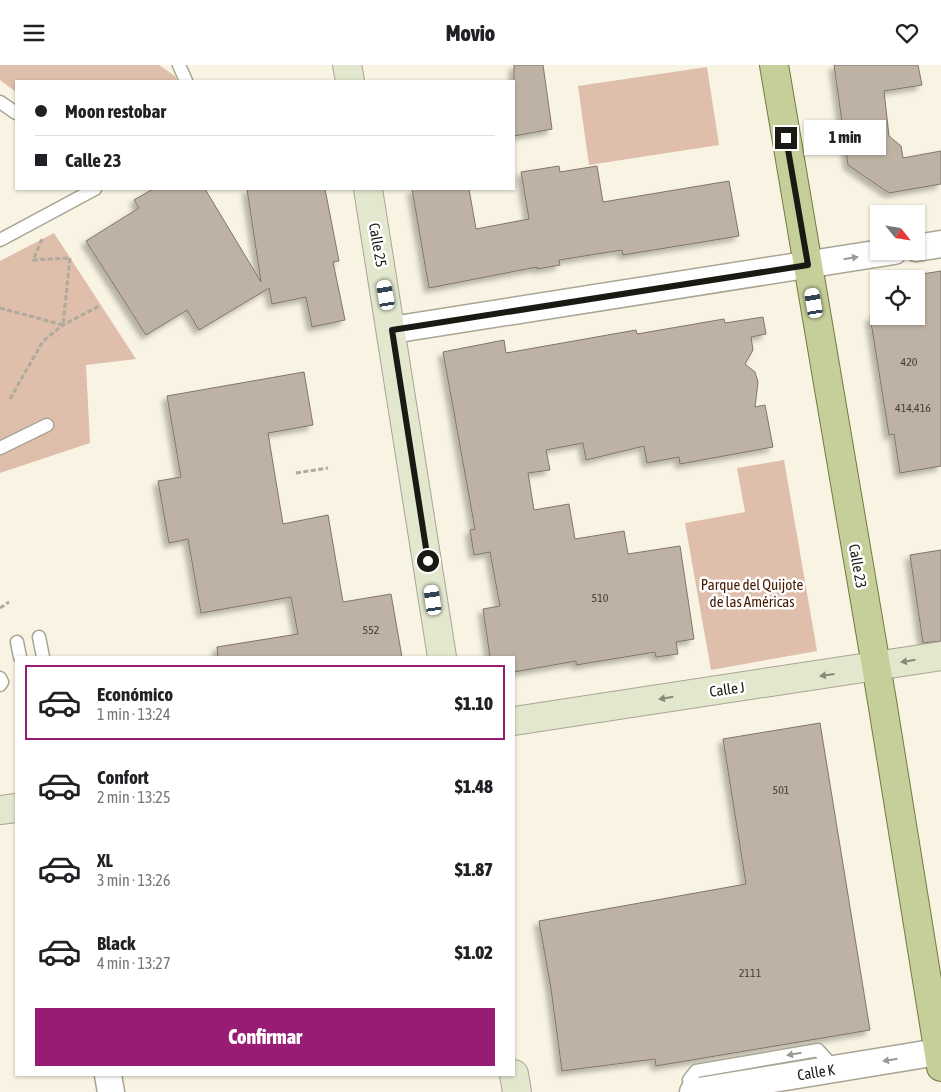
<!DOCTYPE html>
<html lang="es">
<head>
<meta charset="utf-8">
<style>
	body { margin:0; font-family:"Asap Condensed",sans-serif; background:#f6f6f6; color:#202124; height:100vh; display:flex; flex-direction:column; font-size:19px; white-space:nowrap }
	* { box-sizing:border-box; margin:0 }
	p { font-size:16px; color:#757577 }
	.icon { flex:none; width:28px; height:28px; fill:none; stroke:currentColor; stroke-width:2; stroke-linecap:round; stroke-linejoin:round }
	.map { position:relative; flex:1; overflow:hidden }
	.details { position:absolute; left:15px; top:591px; width:500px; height:420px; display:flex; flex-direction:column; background:#fff; border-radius:0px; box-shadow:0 1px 4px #0004 }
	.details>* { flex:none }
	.hud { position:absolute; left:15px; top:15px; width:500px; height:110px; border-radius:0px; box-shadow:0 1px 4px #0004; display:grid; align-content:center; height:110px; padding:0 20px; background:#fff }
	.needle { width:32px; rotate:120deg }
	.fabs { position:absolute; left:870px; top:140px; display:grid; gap:10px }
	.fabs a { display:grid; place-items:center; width:55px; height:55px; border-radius:0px; background:#fff; box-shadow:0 1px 4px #0004; font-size:25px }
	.end { position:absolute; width:22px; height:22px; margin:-11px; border:6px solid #1a1913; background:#fff; box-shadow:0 0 0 2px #fff }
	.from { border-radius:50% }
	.bubble { position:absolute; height:35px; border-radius:0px; background:#fff; box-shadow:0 1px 4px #0004; font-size:16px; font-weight:800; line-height:35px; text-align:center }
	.car { position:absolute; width:15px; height:30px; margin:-15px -8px; border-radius:6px; box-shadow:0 0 4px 1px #0007; background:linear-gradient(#fff 24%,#345 0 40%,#fff 0 76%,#345 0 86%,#fff 0) }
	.hud b { display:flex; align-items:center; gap:18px; height:48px; font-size:19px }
	.hud b+b { border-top:1px solid #e0e0e0 }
	.hud i { width:12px; height:12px; background:#202124 }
	ul { padding:9px 0 0; list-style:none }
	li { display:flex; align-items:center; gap:15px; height:75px; margin:0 10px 8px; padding:0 10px; border:2px solid transparent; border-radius:0px }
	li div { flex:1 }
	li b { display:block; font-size:19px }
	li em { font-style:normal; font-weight:800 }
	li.selected { border-color:#991c74 }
	li>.icon { width:45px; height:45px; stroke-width:1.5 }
	.action { display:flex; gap:10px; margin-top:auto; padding:10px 20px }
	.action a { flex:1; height:58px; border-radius:0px; background:#991c74; color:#fff; font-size:20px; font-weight:800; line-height:58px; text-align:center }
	header { display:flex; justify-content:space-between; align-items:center; height:65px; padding:0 20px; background:#fff; font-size:22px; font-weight:800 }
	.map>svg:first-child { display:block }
	.green { fill:#dfbeac }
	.building { fill:#beb2a4; stroke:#807669; filter:url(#shadow) }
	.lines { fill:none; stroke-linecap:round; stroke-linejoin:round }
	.lane-casing { stroke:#a9a594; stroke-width:15 }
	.street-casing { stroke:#a9a594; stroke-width:29 }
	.secondary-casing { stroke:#a9a594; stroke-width:30 }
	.primary-casing { stroke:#717a3f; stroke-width:30 }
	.path { stroke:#aeaa9d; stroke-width:3; stroke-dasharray:5 2.5; stroke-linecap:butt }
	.lane { stroke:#fff; stroke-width:12 }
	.street { stroke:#fff; stroke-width:26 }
	.secondary { stroke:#e2e7cd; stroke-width:28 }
	.primary { stroke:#c6cf9a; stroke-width:28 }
	.oneway { fill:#989895 }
	.oneway2 { fill:#888a79 }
	.route { stroke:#1a1913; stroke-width:6 }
	.labels { text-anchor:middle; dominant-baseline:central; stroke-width:5; stroke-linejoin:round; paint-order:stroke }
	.number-label { font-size:12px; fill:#433f37 }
	.street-label { font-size:15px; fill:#1a1913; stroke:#fff }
	.park-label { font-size:15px; fill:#481b00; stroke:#fff }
</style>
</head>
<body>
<header><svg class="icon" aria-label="menu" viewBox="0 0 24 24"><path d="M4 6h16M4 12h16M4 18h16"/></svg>Movio<svg class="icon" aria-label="heart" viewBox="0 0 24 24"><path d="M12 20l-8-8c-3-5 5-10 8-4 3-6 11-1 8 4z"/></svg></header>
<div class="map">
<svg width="941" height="1027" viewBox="0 0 941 1027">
	<defs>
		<filter id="shadow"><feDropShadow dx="-4.5" dy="4.5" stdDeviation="2.5" flood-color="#0004"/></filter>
	</defs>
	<rect width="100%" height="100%" fill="#f8f3e2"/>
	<!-- green -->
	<path class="green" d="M0,0H159L175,11L177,16H16V27L0,15Z
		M707,2L719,80L589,100L578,21Z
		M54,168L136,294L86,300L90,378L0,408V196Z
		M784,395L817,586L711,605L685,458L745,447L737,403Z"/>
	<!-- building -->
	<path class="building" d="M514,0H543L552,64L514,71Z
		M834,0H918L922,20L884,26L889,71L901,81L903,93L941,86V119L889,128L848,100Z
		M559,101L560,107L597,101L603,137L729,116L739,171L623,190L622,185L559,195L560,200L537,204V202L429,223L412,124H469L476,164L529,154L521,107Z
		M153,124H205L261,217L247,124H325L339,196L333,197L345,255L312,262L306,232L272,239L269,223L199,265L187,245L146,270L86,176L139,143L134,135Z
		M941,206V401L900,408L894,369L889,370L870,251H916V210Z
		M763,252L766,269L751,272L753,285L745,299L755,307L758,317L755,342L765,340L773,382L680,399L679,392L647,398L644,381L586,395L583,378L546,385L550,405L528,408L534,445L569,439L575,474L624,466L628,489L680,481L694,574L676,577L678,589L656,592L655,587L576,600V596L514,607V592H490L483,544L500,541L490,487L474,490L470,465L475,464L443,287L504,275L506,288L636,265L637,269L724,254L725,258Z
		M304,307L313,360L268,368L283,459L328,450L343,537L391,529L402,592H218L217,582L298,569L291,532L201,548L188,474L169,478L158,416L181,412L167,331Z
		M941,485V576L923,578L910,490Z
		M820,658L870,965L656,1001L655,994L562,1006L551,924L539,856L746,819L723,674Z"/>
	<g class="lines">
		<!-- lane casing -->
		<g class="lane-casing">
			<path id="lane" d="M179,0L186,16
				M0,37L16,48
				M0,175L95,124
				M0,383L47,360
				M39,572L43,592
				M17,577L20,592
				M0,613L2,617L0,620
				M691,1027L689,1015L696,1006L818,985L827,995L829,1005"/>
		</g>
		<!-- street casing -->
		<g class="street-casing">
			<path id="street" d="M916,183L941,179
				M392,265L894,186
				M108,1010L111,1027
				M693,1027L938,987"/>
		</g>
		<!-- secondary casing -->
		<g class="secondary-casing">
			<path id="secondary" d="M347,0L350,16
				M368,124L442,592
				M514,656L941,591
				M0,745L16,743
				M514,1009L517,1027"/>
		</g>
		<!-- primary casing -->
		<g class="primary-casing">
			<path id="primary" d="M774,0L882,636L941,1002"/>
		</g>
		<!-- path -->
		<path class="path" d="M0,243L63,260L70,193L33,195L43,172
			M10,334L43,276L63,260L101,240
			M296,408L328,403
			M0,543L9,537"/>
		<!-- lane -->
		<use href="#lane" class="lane"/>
		<!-- street -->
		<use href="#street" class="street"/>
		<!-- secondary -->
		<use href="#secondary" class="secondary"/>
		<!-- primary -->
		<use href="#primary" class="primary"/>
	</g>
	<!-- one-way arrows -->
	<defs><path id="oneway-solid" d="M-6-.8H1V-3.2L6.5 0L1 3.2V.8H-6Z" transform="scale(1.25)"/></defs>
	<g class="oneway">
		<use href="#oneway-solid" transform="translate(851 193) rotate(-9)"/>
		<use href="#oneway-solid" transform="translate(794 989) rotate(170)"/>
		<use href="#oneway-solid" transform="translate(890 995) rotate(171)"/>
	</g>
	<g class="oneway2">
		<use href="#oneway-solid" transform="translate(908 596) rotate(171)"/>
		<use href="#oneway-solid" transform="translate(827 610) rotate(172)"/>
		<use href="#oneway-solid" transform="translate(666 633) rotate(171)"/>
	</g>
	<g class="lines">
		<!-- route -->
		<path class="route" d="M428,496L392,265L808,200L786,73"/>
	</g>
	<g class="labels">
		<!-- number labels -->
		<g class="number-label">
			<text x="909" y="297">420</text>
			<text x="913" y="343">414,416</text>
			<text x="600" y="533">510</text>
			<text x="371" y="565">552</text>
			<text x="781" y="725">501</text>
			<text x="750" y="908">2111</text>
		</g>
		<!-- street labels -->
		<g class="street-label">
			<text transform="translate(378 180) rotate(80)">Calle 25</text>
			<text transform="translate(858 501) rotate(80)">Calle 23</text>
			<text transform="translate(727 624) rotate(-8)">Calle J</text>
			<text transform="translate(816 1007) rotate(-9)">Calle K</text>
		</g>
		<!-- park labels -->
		<g class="park-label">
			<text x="752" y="519">Parque del Quijote<tspan x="752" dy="17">de las Américas</tspan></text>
		</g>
	</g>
</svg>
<div class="fabs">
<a><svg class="needle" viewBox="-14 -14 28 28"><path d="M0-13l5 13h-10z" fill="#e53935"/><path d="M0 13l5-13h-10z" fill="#757577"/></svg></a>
<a><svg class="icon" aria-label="locate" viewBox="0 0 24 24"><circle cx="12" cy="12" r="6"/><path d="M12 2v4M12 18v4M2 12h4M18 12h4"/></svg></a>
</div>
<i class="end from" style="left:428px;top:496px"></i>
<i class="end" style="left:786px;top:73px"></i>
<div class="bubble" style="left:804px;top:55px;width:82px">1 min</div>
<i class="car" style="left:386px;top:230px;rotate:350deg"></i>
<i class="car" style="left:814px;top:238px;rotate:350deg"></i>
<i class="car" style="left:433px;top:535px;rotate:352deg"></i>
<div class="hud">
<b><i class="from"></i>Moon restobar</b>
<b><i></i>Calle 23</b>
</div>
<section class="details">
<ul>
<li class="selected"><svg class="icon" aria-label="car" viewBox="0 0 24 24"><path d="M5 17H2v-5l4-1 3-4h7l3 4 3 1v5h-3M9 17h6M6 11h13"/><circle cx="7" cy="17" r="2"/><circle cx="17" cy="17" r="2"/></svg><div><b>Económico</b><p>1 min · 13:24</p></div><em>$1.10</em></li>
<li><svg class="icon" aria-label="car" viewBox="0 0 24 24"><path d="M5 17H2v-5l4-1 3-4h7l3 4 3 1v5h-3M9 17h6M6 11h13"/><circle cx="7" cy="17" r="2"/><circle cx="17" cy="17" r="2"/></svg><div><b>Confort</b><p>2 min · 13:25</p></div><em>$1.48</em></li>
<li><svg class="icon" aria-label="car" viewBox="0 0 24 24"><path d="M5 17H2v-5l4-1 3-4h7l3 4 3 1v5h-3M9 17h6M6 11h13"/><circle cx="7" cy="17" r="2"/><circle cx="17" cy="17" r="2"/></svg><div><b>XL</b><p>3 min · 13:26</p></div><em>$1.87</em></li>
<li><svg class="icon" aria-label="car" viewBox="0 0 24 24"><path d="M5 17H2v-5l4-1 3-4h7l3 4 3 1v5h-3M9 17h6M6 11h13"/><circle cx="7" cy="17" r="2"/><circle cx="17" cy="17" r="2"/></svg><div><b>Black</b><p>4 min · 13:27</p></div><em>$1.02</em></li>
</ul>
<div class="action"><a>Confirmar</a></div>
</section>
</div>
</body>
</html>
